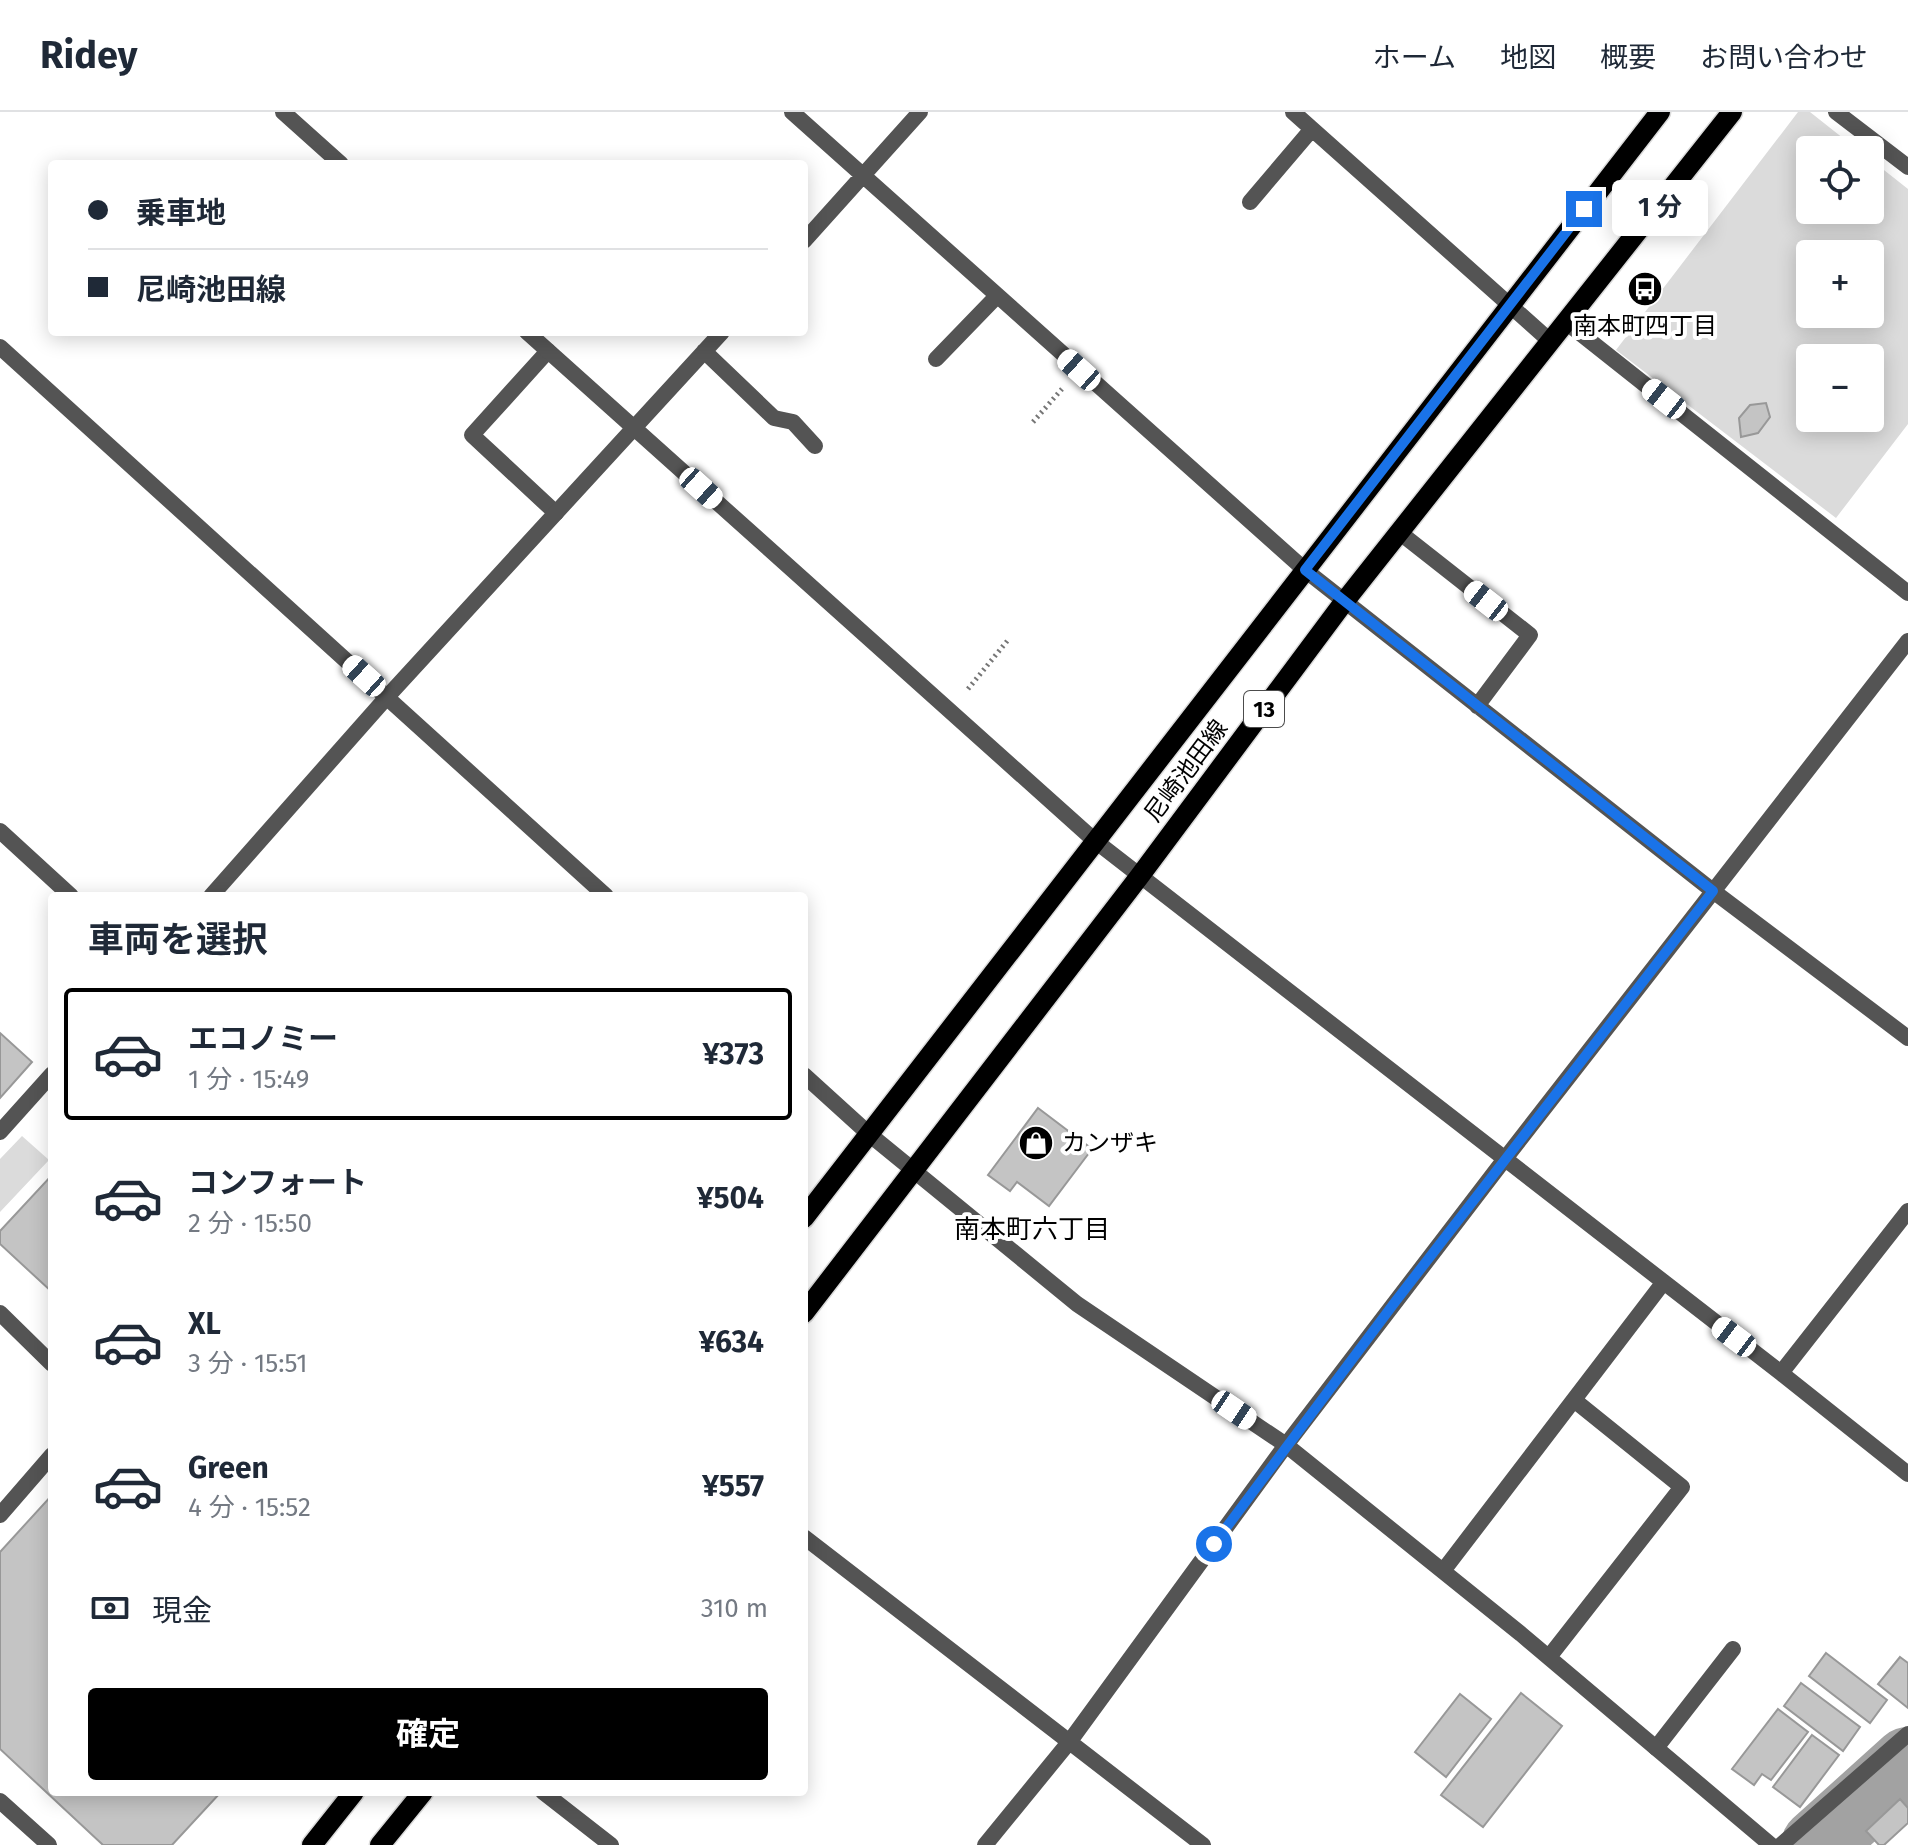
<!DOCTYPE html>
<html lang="ja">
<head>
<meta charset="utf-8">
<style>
	body { margin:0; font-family:"Fira Sans","Noto Sans JP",sans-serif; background:#f2f2f3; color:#1f2937; height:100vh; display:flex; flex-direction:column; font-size:30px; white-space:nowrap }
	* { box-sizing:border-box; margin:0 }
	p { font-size:26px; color:#747a83 }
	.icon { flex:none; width:44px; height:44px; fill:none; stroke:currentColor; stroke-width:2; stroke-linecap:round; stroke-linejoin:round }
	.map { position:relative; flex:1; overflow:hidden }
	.side { position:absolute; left:48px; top:780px; width:760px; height:904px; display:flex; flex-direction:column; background:#fff; border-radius:8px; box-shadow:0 4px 20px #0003 }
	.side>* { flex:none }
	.hud { position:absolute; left:48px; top:48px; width:760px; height:176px; border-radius:8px; box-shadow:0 4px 20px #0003; display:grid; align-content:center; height:176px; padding:0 40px; background:#fff }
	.fabs { position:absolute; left:1796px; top:24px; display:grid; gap:16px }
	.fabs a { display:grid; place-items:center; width:88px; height:88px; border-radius:8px; background:#fff; box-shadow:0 4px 20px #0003; font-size:40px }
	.end { position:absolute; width:36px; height:36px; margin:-18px; border:10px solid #1a73e8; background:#fff; box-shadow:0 0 0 4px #fff }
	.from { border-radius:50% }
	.bubble { position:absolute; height:56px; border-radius:8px; background:#fff; box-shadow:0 4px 20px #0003; font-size:26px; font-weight:700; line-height:56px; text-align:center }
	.car { position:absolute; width:24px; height:48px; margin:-24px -12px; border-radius:10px; box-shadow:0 0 6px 2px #0007; background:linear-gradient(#fff 24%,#345 0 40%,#fff 0 76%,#345 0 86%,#fff 0) }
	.hud b { display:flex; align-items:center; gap:28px; height:76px; font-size:30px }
	.hud b+b { border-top:2px solid #e0e1e3 }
	.hud i { width:20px; height:20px; background:#1f2937 }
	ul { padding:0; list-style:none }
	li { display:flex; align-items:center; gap:24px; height:132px; margin:0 16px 12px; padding:0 24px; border:4px solid transparent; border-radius:8px }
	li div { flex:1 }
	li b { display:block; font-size:30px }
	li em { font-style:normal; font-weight:700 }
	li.current { border-color:#000 }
	li>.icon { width:72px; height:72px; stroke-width:1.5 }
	h2 { padding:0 40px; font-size:36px; line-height:96px }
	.pay { display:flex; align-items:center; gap:20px; height:88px; padding:0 40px; font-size:30px }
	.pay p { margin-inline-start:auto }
	.button { display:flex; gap:16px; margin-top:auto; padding:16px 40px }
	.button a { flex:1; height:92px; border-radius:8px; background:#000; color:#fff; font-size:32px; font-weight:700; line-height:92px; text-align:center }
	header { display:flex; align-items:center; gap:48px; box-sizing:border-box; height:112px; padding:0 40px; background:#fff; border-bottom:2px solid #e0e1e3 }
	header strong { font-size:38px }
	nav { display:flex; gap:44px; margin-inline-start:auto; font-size:28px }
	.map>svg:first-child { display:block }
	.green { fill:#dbdbdb; fill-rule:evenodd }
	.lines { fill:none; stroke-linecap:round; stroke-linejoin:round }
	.river { stroke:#a2a2a2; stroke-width:72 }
	.building { fill:#c4c4c4; stroke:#989898; stroke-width:2 }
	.primary-casing { stroke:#dbdbdb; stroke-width:23 }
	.path { stroke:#767676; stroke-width:5; stroke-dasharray:2 4; stroke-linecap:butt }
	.service { stroke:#545454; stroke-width:16 }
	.minor { stroke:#545454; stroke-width:16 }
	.primary { stroke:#000; stroke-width:20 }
	.route { stroke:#1a73e8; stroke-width:10 }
	.labels { text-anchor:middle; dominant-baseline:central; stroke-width:8; stroke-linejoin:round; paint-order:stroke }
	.shield { fill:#fff; stroke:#4c4c4c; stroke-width:2 }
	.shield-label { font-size:22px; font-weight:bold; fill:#000 }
	.poi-label { font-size:24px; fill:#000; stroke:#fff }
	.street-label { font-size:24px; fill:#000; stroke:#fff }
	.neighbourhood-label { font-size:26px; fill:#000; stroke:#fff }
</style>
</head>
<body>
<header>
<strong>Ridey</strong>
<nav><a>ホーム</a><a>地図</a><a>概要</a><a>お問い合わせ</a></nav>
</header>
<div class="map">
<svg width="1908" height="1733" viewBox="0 0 1908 1733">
	<rect width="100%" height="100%" fill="#fff"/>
	<!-- green -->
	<path class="green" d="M1798,0H1810L1858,38H1810V98H1870V47L1908,77V312L1836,406L1616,238ZM1810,142H1870V202H1810ZM1810,246H1870V306H1810Z
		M22,1024L49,1048L0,1100V1047Z"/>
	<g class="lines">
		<!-- river -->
		<path class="river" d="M1817,1733L1908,1651"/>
	</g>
	<!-- building -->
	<path class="building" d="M1766,291L1770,305L1758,321L1741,325L1739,306L1750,293Z
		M0,921L32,950L0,986Z
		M1038,996L1092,1037L1049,1094L1017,1070L1010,1079L988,1063Z
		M52,1063V1180L0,1132V1119Z
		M52,1383V1680H221L172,1733H103L0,1637V1440Z
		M1826,1541L1887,1588L1870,1611L1809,1564Z
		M1900,1545L1908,1551V1596L1878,1572Z
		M1801,1571L1860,1615L1843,1639L1784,1594Z
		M1521,1581L1562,1614L1483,1715L1441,1683Z
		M1460,1582L1491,1607L1446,1665L1415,1640Z
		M1778,1597L1808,1620L1771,1668L1762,1662L1754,1673L1732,1657Z
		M1812,1623L1839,1643L1800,1695L1773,1675Z
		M1900,1687L1908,1696V1711L1884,1733H1879L1866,1719Z"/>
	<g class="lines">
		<!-- primary casing -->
		<g class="primary-casing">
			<path id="primary" d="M804,1106L1660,0
				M804,1201L1139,765L1344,490L1732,0
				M312,1733L354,1680
				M380,1733L423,1680"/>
		</g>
		<!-- path -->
		<path class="path" d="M1033,310L1062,277
			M968,577L1008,528"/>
		<!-- service -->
		<path class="service" d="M548,239L472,323L556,401
			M1656,1636L1733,1537"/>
		<!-- minor -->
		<path class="minor" d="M283,0L341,52
			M792,0L1305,458L1713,779L1908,926
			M1293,0L1550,229
			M1836,0L1908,55
			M1250,90L1312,17
			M804,129L920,0
			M1566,210L1908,481
			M527,220L1094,728L1781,1261L1908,1362
			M0,235L606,784
			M704,239L774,306L793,310L815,334
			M936,247L997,184
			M1399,420L1530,523L1477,594
			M0,719L71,784
			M211,784L387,585L722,220
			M804,963L869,1022L1077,1192L1286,1333L1521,1522L1771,1733
			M0,1020L52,962
			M0,1201L52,1252
			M1781,1261L1908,1099
			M0,1403L52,1343
			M804,1425L1203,1733
			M1443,1459L1663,1171
			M1549,1545L1682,1375L1574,1288
			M543,1680L611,1733
			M0,1689L49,1733
			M985,1733L1070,1629L1286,1333L1504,1048L1908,529
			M1781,1733L1908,1622"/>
		<!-- primary -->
		<use href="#primary" class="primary"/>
	</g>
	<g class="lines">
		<!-- route -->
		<path class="route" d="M1214,1432L1395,1190L1713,779L1305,458L1584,97"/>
	</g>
	<!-- icons -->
	<defs>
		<g id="bus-disc" transform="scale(1.8)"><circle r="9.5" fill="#000" stroke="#fff"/><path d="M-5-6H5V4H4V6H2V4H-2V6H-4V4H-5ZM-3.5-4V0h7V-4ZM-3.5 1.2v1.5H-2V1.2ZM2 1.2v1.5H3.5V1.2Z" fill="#fff"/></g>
		<g id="shop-disc" transform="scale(1.8)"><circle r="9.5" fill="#000" stroke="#fff"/><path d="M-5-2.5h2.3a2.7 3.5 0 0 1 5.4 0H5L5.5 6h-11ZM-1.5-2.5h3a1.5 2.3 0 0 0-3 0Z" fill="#fff"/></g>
	</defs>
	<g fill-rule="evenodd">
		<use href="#bus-disc" x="1645" y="177"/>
		<use href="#shop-disc" x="1036" y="1031"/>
	</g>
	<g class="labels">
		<!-- shield labels -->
		<rect class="shield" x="1244" y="579" width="40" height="36" rx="6"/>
		<g class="shield-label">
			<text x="1264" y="597">13</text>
		</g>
		<!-- poi labels -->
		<g class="poi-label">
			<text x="1645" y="214">南本町四丁目</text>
			<text x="1062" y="1031" text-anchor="start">カンザキ</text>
		</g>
		<!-- street labels -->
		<g class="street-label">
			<text transform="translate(1186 659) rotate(-53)">尼崎池田線</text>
		</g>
		<!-- neighbourhood labels -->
		<g class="neighbourhood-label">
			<text x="1032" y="1117">南本町六丁目</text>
		</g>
	</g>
</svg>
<div class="fabs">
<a><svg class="icon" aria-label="locate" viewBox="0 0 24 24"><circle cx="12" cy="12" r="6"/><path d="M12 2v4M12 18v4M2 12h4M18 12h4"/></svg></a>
<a>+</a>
<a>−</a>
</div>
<i class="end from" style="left:1214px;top:1432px"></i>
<i class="end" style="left:1584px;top:97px"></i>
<div class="bubble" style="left:1612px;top:68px;width:96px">1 分</div>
<i class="car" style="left:1079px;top:258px;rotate:312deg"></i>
<i class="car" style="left:1664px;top:287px;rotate:308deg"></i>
<i class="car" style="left:701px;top:376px;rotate:132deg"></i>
<i class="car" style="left:1486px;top:489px;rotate:308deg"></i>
<i class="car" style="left:364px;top:564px;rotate:312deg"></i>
<i class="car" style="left:1734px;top:1225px;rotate:307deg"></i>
<i class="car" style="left:1234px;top:1298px;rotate:124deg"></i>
<div class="hud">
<b><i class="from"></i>乗車地</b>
<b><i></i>尼崎池田線</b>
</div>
<section class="side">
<h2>車両を選択</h2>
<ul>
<li class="current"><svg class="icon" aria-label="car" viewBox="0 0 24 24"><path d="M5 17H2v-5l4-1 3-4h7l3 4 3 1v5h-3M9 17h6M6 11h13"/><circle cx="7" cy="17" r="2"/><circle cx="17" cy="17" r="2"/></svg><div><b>エコノミー</b><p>1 分 · 15:49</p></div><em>¥373</em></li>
<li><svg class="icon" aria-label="car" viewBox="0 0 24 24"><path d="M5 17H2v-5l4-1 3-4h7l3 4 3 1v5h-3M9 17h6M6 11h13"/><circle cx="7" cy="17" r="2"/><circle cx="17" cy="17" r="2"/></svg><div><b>コンフォート</b><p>2 分 · 15:50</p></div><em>¥504</em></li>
<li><svg class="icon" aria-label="car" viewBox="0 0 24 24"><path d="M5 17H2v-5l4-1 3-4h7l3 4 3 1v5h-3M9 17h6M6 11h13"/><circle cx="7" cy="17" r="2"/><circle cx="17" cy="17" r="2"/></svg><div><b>XL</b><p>3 分 · 15:51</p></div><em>¥634</em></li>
<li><svg class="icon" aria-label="car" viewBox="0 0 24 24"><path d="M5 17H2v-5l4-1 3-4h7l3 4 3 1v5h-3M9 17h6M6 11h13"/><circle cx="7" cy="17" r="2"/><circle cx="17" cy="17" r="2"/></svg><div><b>Green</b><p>4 分 · 15:52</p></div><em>¥557</em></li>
</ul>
<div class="pay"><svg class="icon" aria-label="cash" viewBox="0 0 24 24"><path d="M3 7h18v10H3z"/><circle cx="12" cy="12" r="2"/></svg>現金<p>310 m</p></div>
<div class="button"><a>確定</a></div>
</section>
</div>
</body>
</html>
